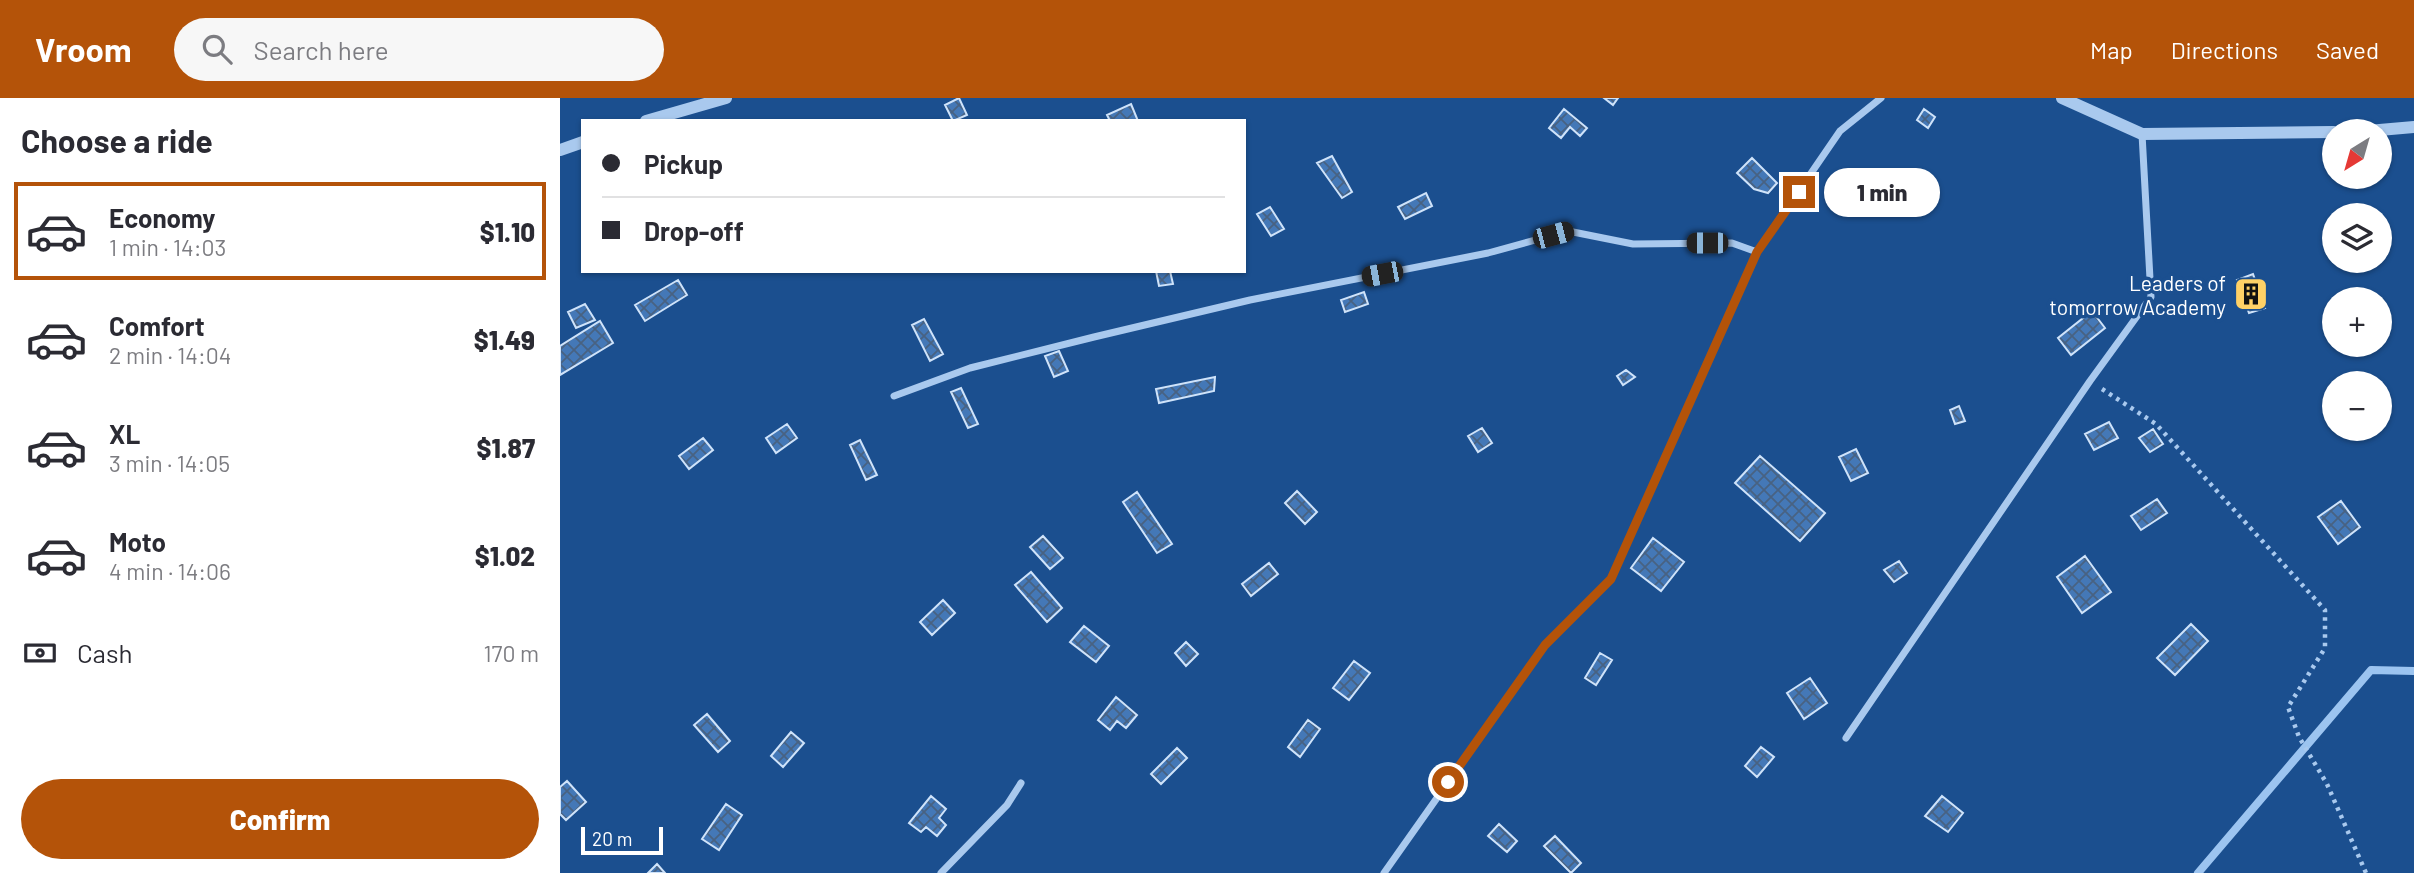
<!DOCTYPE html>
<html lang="en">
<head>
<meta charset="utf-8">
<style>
	body { margin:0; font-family:Barlow,sans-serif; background:#f7f7f7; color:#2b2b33; height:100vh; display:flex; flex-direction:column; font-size:26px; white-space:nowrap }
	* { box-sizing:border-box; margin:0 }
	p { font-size:23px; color:#7c7c81 }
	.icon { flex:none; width:38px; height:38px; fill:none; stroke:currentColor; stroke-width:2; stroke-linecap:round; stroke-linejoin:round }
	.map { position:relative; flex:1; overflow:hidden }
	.drawer { display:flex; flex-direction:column; background:#fff; width:560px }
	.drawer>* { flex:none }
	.guide { position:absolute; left:21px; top:21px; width:665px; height:154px; border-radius:0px; box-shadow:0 2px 5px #0004; display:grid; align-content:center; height:154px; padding:0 21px; background:#fff }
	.needle { width:46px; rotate:217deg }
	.buttons { position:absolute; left:1762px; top:21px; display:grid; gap:14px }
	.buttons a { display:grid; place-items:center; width:70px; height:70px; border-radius:50%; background:#fff; box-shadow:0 2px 5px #0004; font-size:35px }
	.scale { position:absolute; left:21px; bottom:18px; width:82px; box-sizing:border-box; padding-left:7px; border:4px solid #fff; border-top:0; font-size:19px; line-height:24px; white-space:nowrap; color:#fff; -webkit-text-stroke:5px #1b4f8f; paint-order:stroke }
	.end { position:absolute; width:32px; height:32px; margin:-16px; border:9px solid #b45309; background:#fff; box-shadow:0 0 0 4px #fff }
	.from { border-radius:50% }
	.bubble { position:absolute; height:49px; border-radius:24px; background:#fff; box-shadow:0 2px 5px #0004; font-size:23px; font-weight:800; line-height:49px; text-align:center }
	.car { position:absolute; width:21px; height:42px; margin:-21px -10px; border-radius:9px; box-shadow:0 0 5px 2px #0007; background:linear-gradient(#222 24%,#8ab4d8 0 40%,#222 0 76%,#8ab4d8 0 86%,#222 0) }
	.guide b { display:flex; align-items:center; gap:24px; height:66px; font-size:26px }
	.guide b+b { border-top:2px solid #e1e1e2 }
	.guide i { width:18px; height:18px; background:#2b2b33 }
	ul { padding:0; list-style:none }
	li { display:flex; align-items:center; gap:21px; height:98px; margin:0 14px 10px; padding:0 7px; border:4px solid transparent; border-radius:0px }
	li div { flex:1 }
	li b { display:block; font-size:26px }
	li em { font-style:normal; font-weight:800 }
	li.current { border-color:#b45309 }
	li>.icon { width:63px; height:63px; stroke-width:1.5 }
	h2 { padding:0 21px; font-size:32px; line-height:84px }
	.pay { display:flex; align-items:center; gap:18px; height:77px; padding:0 21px; font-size:26px }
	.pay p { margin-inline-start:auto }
	.action { display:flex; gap:14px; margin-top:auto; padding:14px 21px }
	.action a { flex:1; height:80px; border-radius:42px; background:#b45309; color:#fff; font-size:28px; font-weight:800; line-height:80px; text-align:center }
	header { display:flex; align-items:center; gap:42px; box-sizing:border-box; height:98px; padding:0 35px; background:#b45309; color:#fff }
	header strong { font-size:33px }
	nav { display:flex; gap:38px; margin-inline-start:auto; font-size:24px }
	.search { width:490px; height:63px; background:#f7f7f7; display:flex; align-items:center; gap:18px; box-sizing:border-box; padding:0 24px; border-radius:38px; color:#7c7c81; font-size:26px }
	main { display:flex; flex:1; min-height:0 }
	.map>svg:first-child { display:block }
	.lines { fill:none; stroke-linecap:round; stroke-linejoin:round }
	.stream { stroke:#9cc4f0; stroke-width:8 }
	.building { fill:url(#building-cross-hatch); stroke:#cfe3fa; stroke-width:2 }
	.path { stroke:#a9c9ee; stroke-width:4.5; stroke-dasharray:3.5 5; stroke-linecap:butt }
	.minor { stroke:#a9c9ee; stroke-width:7 }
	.tertiary { stroke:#a9c9ee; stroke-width:12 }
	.route { stroke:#b45309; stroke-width:9 }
	.labels { text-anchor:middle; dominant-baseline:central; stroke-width:7; stroke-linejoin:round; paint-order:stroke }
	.poi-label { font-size:21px; fill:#fff; stroke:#1b4f8f; text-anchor:end }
</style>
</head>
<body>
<header>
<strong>Vroom</strong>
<div class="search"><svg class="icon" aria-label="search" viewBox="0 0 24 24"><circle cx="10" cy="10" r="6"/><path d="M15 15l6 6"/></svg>Search here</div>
<nav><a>Map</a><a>Directions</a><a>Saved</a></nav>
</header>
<main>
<section class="drawer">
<h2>Choose a ride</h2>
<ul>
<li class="current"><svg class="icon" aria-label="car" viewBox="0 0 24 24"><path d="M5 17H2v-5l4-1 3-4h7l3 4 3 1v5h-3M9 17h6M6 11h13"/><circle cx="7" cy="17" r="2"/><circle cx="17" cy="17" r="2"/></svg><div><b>Economy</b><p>1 min · 14:03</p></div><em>$1.10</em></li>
<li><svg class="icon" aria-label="car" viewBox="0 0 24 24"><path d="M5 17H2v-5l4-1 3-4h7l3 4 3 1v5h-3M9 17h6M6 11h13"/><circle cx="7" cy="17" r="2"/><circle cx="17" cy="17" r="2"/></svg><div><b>Comfort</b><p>2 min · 14:04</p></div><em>$1.49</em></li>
<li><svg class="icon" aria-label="car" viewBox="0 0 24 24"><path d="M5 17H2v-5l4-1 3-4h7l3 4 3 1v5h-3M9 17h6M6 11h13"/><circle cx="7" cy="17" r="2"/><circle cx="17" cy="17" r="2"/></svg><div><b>XL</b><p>3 min · 14:05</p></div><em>$1.87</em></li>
<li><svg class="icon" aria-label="car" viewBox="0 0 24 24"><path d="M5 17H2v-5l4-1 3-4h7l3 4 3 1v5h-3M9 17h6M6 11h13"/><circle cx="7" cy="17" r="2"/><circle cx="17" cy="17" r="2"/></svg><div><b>Moto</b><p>4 min · 14:06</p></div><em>$1.02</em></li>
</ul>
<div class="pay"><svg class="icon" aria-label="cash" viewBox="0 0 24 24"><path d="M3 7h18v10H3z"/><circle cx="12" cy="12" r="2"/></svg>Cash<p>170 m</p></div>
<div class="action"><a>Confirm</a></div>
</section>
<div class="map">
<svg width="1854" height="775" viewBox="0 0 1854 775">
	<defs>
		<pattern id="building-cross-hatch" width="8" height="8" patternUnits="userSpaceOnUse" patternTransform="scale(1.75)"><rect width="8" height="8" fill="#4478b7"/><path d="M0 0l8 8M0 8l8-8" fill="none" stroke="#486282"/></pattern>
	</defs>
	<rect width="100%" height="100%" fill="#1b4f8f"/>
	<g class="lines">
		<!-- stream -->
		<path class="stream" d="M1638,775L1811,572L1854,573"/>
	</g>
	<!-- building -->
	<path class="building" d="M399,0L407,17L393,23L385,7Z
		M1044,0H1058L1053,7Z
		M571,6L578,23H550L547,17Z
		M1004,11L1027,30L1020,38L1010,29L1001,40L989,30Z
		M1364,11L1375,19L1368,30L1357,22Z
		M772,58L792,94L782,100L757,65Z
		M1192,60L1217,85L1208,95L1194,91L1177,75Z
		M866,95L872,108L845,121L838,109Z
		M710,109L724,131L711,138L697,116Z
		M596,173H610L613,186L599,188Z
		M1693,176L1705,210L1689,215L1677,182Z
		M118,182L127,197L85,223L75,207Z
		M804,194L808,206L785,214L781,202Z
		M25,206L35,222L16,230L8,214Z
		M1532,213L1545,230L1511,257L1498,240Z
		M364,221L383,256L370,263L352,227Z
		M40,223L53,245L0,277V248Z
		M499,253L508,273L494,279L485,258Z
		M1066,272L1075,279L1063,287L1057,278Z
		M655,279L654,293L599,305L596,291Z
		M401,290L418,326L408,330L391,294Z
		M1399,308L1405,323L1395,326L1390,312Z
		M1549,324L1558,340L1534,352L1525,336Z
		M227,326L237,340L216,355L206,340Z
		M922,330L932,345L918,354L908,338Z
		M1593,331L1603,346L1590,354L1579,340Z
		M143,340L153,352L129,371L119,358Z
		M300,342L317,377L306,382L290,347Z
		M1296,351L1308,375L1291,383L1279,359Z
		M1200,358L1265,415L1240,443L1175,385Z
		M737,393L757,414L745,426L725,405Z
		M577,394L612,446L597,455L563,404Z
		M1597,401L1607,415L1581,432L1571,418Z
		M1781,403L1800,429L1778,446L1758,419Z
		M483,438L503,460L490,471L470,449Z
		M1093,440L1124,464L1101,493L1071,470Z
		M1525,458L1551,494L1522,515L1497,479Z
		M1339,463L1347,475L1334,484L1324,472Z
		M709,465L718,476L691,498L682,486Z
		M471,474L502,510L487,524L455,487Z
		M383,502L395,515L372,537L360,524Z
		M1631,526L1648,543L1615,577L1597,560Z
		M524,528L549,548L536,564L510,544Z
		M626,544L638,556L626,568L615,555Z
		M1040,555L1052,562L1036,587L1025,580Z
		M794,563L810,575L789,602L773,590Z
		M1250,580L1267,605L1244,621L1227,595Z
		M556,599L577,617L566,630L557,623L550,632L538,622Z
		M147,616L170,643L158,654L134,627Z
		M748,622L760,631L740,659L728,649Z
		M231,634L244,645L223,669L211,658Z
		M1201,649L1214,659L1197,679L1185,668Z
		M617,650L627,660L601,686L591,676Z
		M7,683L26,704L6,722L0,716V689Z
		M371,698L386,711L379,720L386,727L377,738L366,729L361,734L349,725Z
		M1382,698L1403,715L1388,734L1365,718Z
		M166,706L182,717L159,752L142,741Z
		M939,726L957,743L947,754L928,738Z
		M995,738L1021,765L1011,775L984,748Z
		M97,766L105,775H88Z"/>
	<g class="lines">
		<!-- path -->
		<path class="path" d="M1542,291L1596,326L1765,512V550L1728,609L1739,639L1767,686L1806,775"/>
		<!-- minor -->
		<path class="minor" d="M334,298L410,270L534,239L690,202L928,155L1008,133L1073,146L1172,145L1197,154
			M1286,640L1530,283L1591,199L1582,36
			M381,775L447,707L461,685
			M824,775L985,547L1051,481L1197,154L1280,33L1321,0"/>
		<!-- tertiary -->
		<path class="tertiary" d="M1502,0L1582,36L1774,34
			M86,23L166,0
			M1808,33L1854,29
			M0,52L23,44"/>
	</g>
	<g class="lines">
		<!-- route -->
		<path class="route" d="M888,684L985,547L1051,481L1197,154L1239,94"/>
	</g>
	<!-- icons -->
	<defs>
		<g id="building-square" transform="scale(1.75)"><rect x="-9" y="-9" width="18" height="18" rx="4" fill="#ffd166" stroke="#1b4f8f"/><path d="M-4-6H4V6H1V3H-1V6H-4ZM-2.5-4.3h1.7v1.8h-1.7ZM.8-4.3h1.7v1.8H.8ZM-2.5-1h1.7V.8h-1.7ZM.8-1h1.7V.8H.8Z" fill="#111"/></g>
	</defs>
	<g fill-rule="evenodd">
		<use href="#building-square" x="1691" y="196"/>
	</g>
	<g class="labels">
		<!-- poi labels -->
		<g class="poi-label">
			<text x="1666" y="184">Leaders of<tspan x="1666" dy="24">tomorrow Academy</tspan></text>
		</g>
	</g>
</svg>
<div class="buttons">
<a><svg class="needle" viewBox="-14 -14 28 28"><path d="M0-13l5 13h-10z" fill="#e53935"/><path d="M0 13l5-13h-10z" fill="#7c7c81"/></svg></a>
<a><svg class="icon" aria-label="layers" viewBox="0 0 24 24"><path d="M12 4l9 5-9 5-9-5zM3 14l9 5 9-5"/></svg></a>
<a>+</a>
<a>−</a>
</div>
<div class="scale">20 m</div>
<i class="end from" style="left:888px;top:684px"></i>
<i class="end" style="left:1239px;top:94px"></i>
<div class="bubble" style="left:1264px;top:70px;width:116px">1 min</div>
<i class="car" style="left:993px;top:137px;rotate:75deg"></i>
<i class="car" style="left:1147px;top:145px;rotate:270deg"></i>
<i class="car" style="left:822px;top:176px;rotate:259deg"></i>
<div class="guide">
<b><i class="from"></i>Pickup</b>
<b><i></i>Drop-off</b>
</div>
</div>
</main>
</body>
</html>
